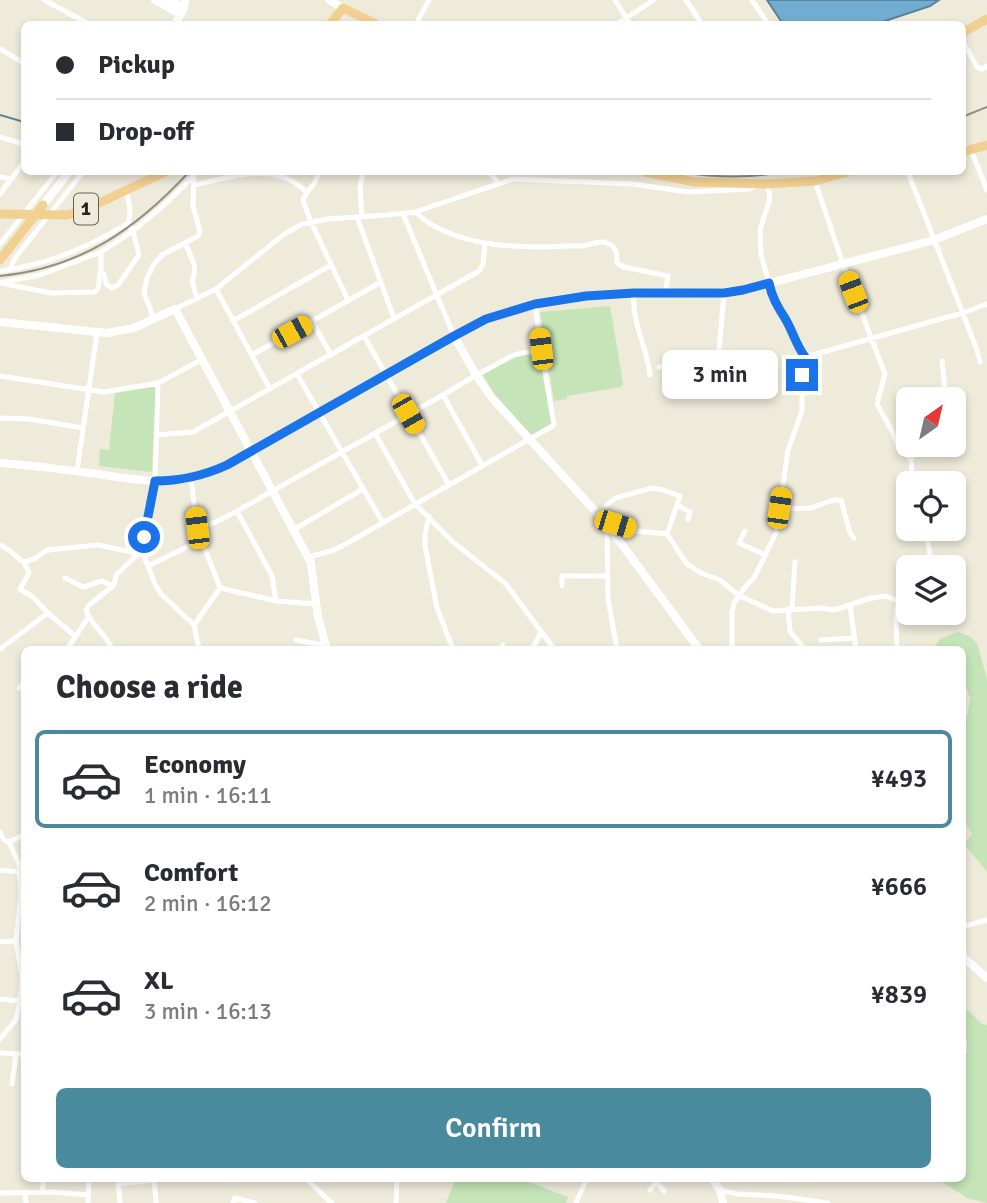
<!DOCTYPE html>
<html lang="en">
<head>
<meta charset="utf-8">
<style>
	body { margin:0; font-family:Signika,sans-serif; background:#f2f2f3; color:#2b2b33; height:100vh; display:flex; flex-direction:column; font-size:26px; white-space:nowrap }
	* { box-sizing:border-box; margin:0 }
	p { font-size:23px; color:#7c7c81 }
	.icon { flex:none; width:38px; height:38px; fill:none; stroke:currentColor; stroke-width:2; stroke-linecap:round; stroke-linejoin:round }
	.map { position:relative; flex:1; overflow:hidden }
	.details { position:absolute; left:21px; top:646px; width:945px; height:536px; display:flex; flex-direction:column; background:#fff; border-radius:10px; box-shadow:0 4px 10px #0003 }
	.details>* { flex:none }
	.top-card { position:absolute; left:21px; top:21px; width:945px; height:154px; border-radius:10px; box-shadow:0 4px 10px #0003; display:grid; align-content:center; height:154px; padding:0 35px; background:#fff }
	.needle { width:46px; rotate:34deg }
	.tools { position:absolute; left:896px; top:387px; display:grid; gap:14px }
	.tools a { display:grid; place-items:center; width:70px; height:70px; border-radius:10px; background:#fff; box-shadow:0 4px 10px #0003; font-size:35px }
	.end { position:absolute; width:32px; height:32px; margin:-16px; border:9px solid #1a73e8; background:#fff; box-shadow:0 0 0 4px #fff }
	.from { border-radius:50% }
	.bubble { position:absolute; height:49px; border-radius:10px; background:#fff; box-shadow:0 4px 10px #0003; font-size:23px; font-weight:600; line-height:49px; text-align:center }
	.car { position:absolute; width:21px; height:42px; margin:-21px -10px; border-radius:9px; box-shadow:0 0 5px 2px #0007; background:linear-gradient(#f5c518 24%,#345 0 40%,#f5c518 0 76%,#345 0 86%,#f5c518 0) }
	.top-card b { display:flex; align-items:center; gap:24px; height:66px; font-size:26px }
	.top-card b+b { border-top:2px solid #e1e1e2 }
	.top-card i { width:18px; height:18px; background:#2b2b33 }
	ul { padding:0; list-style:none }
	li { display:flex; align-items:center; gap:21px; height:98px; margin:0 14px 10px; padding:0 21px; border:4px solid transparent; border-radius:10px }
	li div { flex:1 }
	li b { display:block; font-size:26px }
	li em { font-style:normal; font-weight:600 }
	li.selected { border-color:#498b9c }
	li>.icon { width:63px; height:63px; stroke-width:1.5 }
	h2 { padding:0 35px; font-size:32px; line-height:84px }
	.button { display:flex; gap:14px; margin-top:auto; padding:14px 35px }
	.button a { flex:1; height:80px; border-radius:10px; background:#498b9c; color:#fff; font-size:28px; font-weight:600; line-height:80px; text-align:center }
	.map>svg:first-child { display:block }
	.green { fill:#c5e4b7 }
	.water { fill:#71add0; stroke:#5a849b; stroke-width:2 }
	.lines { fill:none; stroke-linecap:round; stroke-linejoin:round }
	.stream { stroke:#5a849b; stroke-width:2 }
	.street { stroke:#fff; stroke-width:5 }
	.secondary { stroke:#fff; stroke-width:8 }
	.primary { stroke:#f2d091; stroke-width:9 }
	.rail { stroke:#928f84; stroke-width:2 }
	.route { stroke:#1a73e8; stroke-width:9 }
	.labels { text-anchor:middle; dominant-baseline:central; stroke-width:6; stroke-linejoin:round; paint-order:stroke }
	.shield { fill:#eeebdb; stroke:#626057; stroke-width:2 }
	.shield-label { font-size:19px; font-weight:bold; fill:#26241e }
</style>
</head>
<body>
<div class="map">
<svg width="987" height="1203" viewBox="0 0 987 1203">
	<rect width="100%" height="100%" fill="#eeebdb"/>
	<!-- green -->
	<path class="green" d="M610,306L623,384L621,387L567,396V399L554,401L540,312Z
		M537,352L540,353L552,421L551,425L533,435L530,434L495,395L483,375L514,357Z
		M154,387L156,388L152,472L99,466L100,449L109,450L115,393Z
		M958,632L969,636L977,643L987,679V872L964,844L972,834L963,819V724L968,713L970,698L963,679L962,649H933L940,639Z
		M963,1005L982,1024L987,1025V1203L967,1198L936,1178H962V1056L967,1051V1040L963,1034Z
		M456,1178H518L568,1197L566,1203H446Z"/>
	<!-- water -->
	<path class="water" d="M767,0H939L930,6L876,24H783Z"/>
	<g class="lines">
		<!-- stream -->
		<path class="stream" d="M0,115L24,122"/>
		<!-- street -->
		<path class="street" d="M44,0L89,24
			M615,0L630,24
			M686,0L702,24
			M752,0L768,24
			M416,24L429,0
			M617,24L654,0
			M962,40L977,67L982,69L987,66
			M0,49L24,63
			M0,137L24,144
			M971,150L987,190
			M485,172L492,175L498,183
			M908,172L977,350L980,362
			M0,177L12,179
			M815,181L843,264L885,374L877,404L892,431L898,446L911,459L913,483
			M194,185C232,177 277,160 307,193L303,200L311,222L348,300
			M307,193L315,182L319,172
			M0,194L24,162
			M415,212C452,247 518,249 566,246C571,246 577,246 582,246C589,245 597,241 604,242C616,245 617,252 617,263L624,267L668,276L666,288
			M403,214L454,336
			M357,217L394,318
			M362,217L360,188L363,172
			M185,243C190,255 199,267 192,281L197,299
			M0,244L57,172
			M101,252L133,231L162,207L194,176
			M10,269L15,258L83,172
			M0,271C47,265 88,248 128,223
			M3,282L40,275L101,252V271
			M0,283L51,293L95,292C102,287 97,278 101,271L104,274L106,284L112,288L118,285L139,255L133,231L128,223C132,211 129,201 126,190
			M216,289L270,389
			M634,293C631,321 647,347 650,375
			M175,309L216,289L283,235L302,224L328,219L387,215L415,212L513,179L632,184L688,192L749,189L757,185
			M154,319L144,293L147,278L154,264L162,255L198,236L200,231L193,206L194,172
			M233,321L331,265
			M312,321L331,355
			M364,336L449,485L554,425L541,349L535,304
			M252,355L381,282
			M805,357L962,313L987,304
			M942,361L946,399
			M659,367L718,362L755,361
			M297,374L383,523
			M0,376L104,392L158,383L201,360
			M718,380V362L724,293
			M158,383L155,481L142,551L155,584L161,594L194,625L199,649
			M443,395L482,465
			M0,418L29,419L83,428
			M375,433L415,504L453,542L506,584L554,649
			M156,435L193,432L479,271L483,264L485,243
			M911,459L921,444
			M77,471L97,333
			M191,478L197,528L220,588
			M779,508C788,508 805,510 814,507C824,504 829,499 841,500L850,533L854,538
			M237,511L272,576L276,601
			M598,513L615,498L652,488L663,490L680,496L677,505L690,512L688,519
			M429,516L425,534V546L437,608L453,649
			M606,523L636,531L667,534L687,564L701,573L720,580L738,595L773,611L820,608L834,610L871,598L886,596L898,601
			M197,528L216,522L237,511L443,395L476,375L514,355L541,349
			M610,528L607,530L608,599L617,649
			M925,528L931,559V562L926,567
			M295,529L363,489
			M745,531L739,543L765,555
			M667,534L677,505
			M0,545L9,550L20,560L24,562L34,559L47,550L98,545L137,553
			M308,557L334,550L351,541L449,485
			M24,562L29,573L20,589L33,597L48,613
			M148,566L201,540
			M65,578L83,587L102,581L113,586
			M562,586V576H606
			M850,605L856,649
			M788,609L790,631L804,649
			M792,609L795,562
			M194,625L220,588L276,601L316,604
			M296,640L323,645L332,649
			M821,640L854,638
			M0,649L48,613L75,636
			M67,649L88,618
			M112,649C106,633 91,626 86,610L89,605L113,586L117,574L140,552
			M499,649L503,645
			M532,649L541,633
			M732,649V612L734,603L745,587L754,578L776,533L788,450L802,411V375L805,357L796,343L787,322L775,303L761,255L760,229L770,199L768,184
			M897,649L896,617L898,601L908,587
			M19,688L24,683
			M0,832L4,840L9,842L19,864L21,896L16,941L22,977L20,1001L16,1020L0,1039
			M9,842L24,835
			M0,870L20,872
			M962,927L987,920
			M0,942L16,941
			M0,999L20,1001
			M0,1053L24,1054
			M12,1084L16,1054
			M118,1178L120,1203
			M154,1178L156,1203
			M305,1178C315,1186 322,1195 332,1203
			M650,1178L656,1182L664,1191
			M118,1184L154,1180
			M650,1190L659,1178
			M720,1190L738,1194L777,1196L828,1203
			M25,1192L26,1203
			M42,1192L44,1178
			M0,1193L54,1192L88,1195
			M88,1203L89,1178
			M233,1203L235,1198L255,1203
			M396,1203L397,1178
			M576,1203L587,1178"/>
		<!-- secondary -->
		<path class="secondary" d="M155,0L180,14
			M169,0L184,8
			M329,0L343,8
			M175,24L184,8L185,0
			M43,205L69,172
			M0,322L107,333L134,328L175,309L311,563L318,617L327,649
			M454,336L476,375L492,398L606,523L699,649
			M0,463C33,465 65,470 98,474C128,479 160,484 191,478C203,475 215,470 227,465L454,336C473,326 492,316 513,310C551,297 595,295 635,293C671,292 708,295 743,290L934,240L987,219
			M962,956L987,978
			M711,1178L720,1190L723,1203"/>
		<!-- primary -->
		<path class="primary" d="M330,24L343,8L376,24
			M962,33L987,19
			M962,152L987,145
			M645,172L694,182L768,184L815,181L847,172
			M0,214L67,215L84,210L165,172
			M0,260L43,205"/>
		<!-- rail -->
		<path class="rail" d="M962,117L987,107
			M680,172C712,177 748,179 780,172
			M0,276C81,268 136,229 189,172"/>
	</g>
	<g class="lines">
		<!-- route -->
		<path class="route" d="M144,537L155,481C181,481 203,476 227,465L454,336L486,319L535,304L586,296L634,293H724L743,290L769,283C772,298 778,307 786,320C793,332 796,345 805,357L802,375"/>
	</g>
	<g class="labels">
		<!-- shield labels -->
		<rect class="shield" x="74" y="193.5" width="24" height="31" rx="5"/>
		<g class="shield-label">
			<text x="86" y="209">1</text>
		</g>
	</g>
</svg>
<div class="tools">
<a><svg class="needle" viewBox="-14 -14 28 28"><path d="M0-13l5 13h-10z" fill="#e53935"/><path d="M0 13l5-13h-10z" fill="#7c7c81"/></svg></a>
<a><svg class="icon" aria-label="locate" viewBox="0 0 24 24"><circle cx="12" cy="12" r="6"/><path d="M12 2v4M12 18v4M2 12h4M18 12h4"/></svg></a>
<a><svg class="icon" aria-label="layers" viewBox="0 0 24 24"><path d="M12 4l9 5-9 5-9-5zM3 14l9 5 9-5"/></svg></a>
</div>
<i class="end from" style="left:144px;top:537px"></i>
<i class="end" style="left:802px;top:375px"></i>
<div class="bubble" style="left:662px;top:350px;width:116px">3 min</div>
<i class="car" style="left:853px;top:292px;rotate:339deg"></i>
<i class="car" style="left:292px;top:332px;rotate:61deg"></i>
<i class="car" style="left:541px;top:349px;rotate:353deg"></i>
<i class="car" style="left:408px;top:414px;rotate:150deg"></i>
<i class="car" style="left:779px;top:508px;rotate:8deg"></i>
<i class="car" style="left:615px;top:524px;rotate:107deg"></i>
<i class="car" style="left:197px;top:528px;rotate:353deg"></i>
<div class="top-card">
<b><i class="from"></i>Pickup</b>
<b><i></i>Drop-off</b>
</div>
<section class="details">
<h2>Choose a ride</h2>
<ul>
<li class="selected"><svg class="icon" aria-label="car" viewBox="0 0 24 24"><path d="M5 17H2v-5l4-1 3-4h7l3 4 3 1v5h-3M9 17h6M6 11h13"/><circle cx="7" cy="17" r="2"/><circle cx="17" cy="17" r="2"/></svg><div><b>Economy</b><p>1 min · 16:11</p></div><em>¥493</em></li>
<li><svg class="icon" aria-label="car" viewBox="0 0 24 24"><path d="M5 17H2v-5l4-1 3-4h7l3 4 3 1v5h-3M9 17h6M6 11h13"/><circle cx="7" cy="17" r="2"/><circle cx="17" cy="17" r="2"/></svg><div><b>Comfort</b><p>2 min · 16:12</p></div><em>¥666</em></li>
<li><svg class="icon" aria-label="car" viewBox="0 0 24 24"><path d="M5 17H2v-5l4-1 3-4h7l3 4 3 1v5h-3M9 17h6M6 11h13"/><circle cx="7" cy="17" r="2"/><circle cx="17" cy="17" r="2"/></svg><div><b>XL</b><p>3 min · 16:13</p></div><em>¥839</em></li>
</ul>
<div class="button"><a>Confirm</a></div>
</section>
</div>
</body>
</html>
